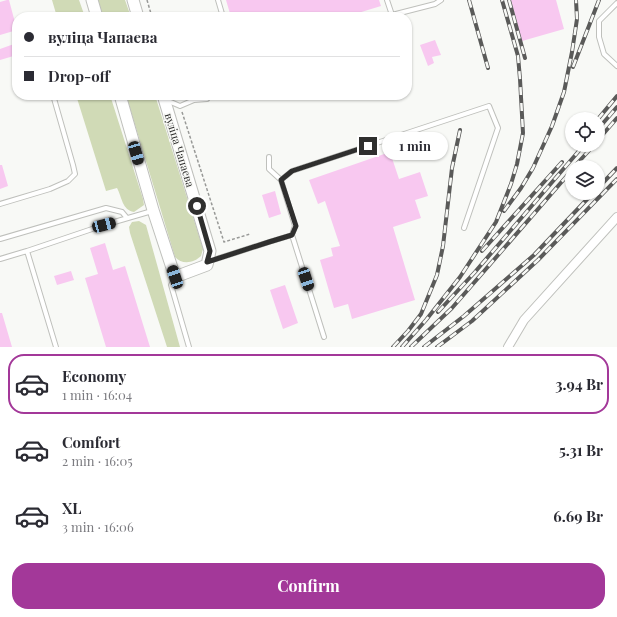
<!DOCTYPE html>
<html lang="en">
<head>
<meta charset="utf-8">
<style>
	body { margin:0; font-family:"Playfair Display",serif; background:#f2f2f3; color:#2b2b33; height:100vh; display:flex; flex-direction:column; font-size:15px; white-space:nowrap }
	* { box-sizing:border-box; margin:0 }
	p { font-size:13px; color:#7c7c81 }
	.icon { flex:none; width:22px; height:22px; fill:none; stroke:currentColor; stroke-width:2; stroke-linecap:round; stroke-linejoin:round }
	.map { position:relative; height:347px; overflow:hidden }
	.panel { display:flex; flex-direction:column; background:#fff; flex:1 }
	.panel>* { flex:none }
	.banner { position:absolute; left:12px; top:12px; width:400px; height:88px; border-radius:16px; box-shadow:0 1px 3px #0004; display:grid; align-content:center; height:88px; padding:0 12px; background:#fff }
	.tools { position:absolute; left:565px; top:112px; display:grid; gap:8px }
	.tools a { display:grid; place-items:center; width:40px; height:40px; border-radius:50%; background:#fff; box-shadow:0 1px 3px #0004; font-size:20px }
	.end { position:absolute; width:18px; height:18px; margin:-9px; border:5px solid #2f2f2e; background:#fff; box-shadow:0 0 0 2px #fff }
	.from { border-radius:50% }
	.bubble { position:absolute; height:28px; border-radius:14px; background:#fff; box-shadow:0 1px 3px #0004; font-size:13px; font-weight:700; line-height:28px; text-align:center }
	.car { position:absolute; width:12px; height:24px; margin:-12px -6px; border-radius:5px; box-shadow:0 0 3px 1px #0007; background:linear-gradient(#222 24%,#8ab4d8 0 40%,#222 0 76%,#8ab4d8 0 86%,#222 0) }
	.banner b { display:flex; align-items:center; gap:14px; height:38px; font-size:15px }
	.banner b+b { border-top:1px solid #e1e1e2 }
	.banner i { width:10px; height:10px; background:#2b2b33 }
	ul { padding:7px 0 0; list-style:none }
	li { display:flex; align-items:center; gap:12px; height:60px; margin:0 8px 6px; padding:0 4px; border:2px solid transparent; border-radius:16px }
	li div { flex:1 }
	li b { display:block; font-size:15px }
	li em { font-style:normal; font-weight:700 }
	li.active { border-color:#a33899 }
	li>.icon { width:36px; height:36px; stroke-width:1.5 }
	.primary-button { display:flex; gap:8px; margin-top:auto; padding:8px 12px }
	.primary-button a { flex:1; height:46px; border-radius:16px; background:#a33899; color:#fff; font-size:16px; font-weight:700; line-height:46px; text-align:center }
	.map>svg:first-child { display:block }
	.green { fill:#d0dab6 }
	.building { fill:#f8c8f0 }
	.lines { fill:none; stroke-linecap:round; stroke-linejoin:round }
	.service-casing { stroke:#bfc0bc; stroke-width:6 }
	.minor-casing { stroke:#bfc0bc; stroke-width:10 }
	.tertiary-casing { stroke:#bfc0bc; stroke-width:13 }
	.path { stroke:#989997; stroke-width:1.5; stroke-dasharray:3 2; stroke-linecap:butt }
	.service { stroke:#fff; stroke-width:4 }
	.minor { stroke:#fff; stroke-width:8 }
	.tertiary { stroke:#fff; stroke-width:11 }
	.rail-casing { stroke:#5a5a59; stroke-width:4 }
	.rail { stroke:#f8f9f6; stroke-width:2.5; stroke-dasharray:8; stroke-linecap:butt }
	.route { stroke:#2f2f2e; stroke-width:5 }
	.labels { text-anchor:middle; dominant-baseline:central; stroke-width:3; stroke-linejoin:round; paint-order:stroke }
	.street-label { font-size:11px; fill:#2f2f2e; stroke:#f8f9f6 }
</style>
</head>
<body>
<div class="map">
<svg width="617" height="347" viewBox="0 0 617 347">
	<rect width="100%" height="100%" fill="#f8f9f6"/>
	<!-- green -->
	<path class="green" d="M52,0H79L85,17H57Z
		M97,0H125L131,17H103Z
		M76,95H110L143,199L144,205L134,212C122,210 122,197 117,188L106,191Z
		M126,95H155L203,249L201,256C194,263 182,265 175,257Z
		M139,221L146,225L180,347H167L130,233L129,227L132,222Z"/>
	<!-- building -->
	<path class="building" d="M7,0H9L17,30L0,35V2Z
		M226,0H379L381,6L345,17H231Z
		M511,0H556L564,29L522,41Z
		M435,40L441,55L432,57L434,63L428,66L420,45Z
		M14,44L17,55L0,60V49Z
		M390,152L399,179L420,172L428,196L415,200L421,218L393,227L415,300L352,319L348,304L334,308L320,260L333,256L331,248L340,246L325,201L318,204L309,180Z
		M0,165H2L8,186L0,189Z
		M275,191L281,214L269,218L262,195Z
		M105,243L113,270L125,266L150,347H106L85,278L98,274L90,248Z
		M71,271L74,280L57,285L54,276Z
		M285,285L298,323L283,329L270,290Z
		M0,313H2L12,347H0Z"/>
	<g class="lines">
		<!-- service casing -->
		<g class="service-casing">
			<path id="service" d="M218,0L223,17
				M617,3L599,21V37L604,54L617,66
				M392,15L435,4L441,0
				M387,17L392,15L387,0
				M198,96V95
				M166,100L180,106L194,100L207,99
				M269,157V169L281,180L295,226L292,235
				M281,180L292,171L489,106L498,128L464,228
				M0,204L50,189L68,181L75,174L73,165L53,95
				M0,239L106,208L122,212L127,218
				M27,251L104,225L152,211
				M0,259L27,251L56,347
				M210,261L269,242L292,235L324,337
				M175,277L171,285L189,347"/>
		</g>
		<!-- minor casing -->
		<g class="minor-casing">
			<path id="minor" d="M508,347L524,320L617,217"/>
		</g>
		<!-- tertiary casing -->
		<g class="tertiary-casing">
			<path id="tertiary" d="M92,0L97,17
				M133,0L138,17
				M120,95L153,210L175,277L207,265L210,251L163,95"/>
		</g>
		<!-- path -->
		<path class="path" d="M147,0L152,17
			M182,112L224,242L250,234"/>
		<!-- service -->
		<use href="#service" class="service"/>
		<!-- minor -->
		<use href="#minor" class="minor"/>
		<!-- tertiary -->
		<use href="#tertiary" class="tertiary"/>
		<!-- rail casing -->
		<g class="rail-casing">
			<path id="rail" d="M469,0L488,68
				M509,0L525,58
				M573,67L599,0
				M598,119L617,96
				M598,129L617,107
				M598,140L617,118
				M574,167L594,145
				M598,188L617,168
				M504,211L521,188L533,168L552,126L564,92L572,52L577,19L576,0
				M482,251L562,162
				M438,312L475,272L584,145
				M393,347L408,331L421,314L437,275L443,246L452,168L460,130
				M402,347L426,320L460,277L496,222L511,184L517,164L523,133L520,79L518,56L502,0
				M411,347L452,308L572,170
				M424,347L464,316L534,255L593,193
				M437,347L472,321L538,260L617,179"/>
		</g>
		<!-- rail -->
		<use href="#rail" class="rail"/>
	</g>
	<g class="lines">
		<!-- route -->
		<path class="route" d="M197,206L210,251L207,262L269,242L292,235L296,226L281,180L292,171L368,146"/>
	</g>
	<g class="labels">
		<!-- street labels -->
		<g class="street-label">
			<text transform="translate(180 150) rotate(73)">вуліца Чапаева</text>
		</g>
	</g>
</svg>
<div class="tools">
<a><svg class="icon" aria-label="locate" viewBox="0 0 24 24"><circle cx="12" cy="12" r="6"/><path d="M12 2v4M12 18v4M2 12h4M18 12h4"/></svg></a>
<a><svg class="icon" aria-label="layers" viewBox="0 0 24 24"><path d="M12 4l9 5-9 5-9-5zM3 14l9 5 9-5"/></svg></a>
</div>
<i class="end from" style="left:197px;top:206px"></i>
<i class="end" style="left:368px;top:146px"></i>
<div class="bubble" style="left:382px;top:132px;width:66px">1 min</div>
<i class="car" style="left:136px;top:153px;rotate:164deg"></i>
<i class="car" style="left:104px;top:225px;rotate:75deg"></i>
<i class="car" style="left:175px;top:277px;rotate:342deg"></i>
<i class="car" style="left:306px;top:279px;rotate:162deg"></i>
<div class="banner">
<b><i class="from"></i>вуліца Чапаева</b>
<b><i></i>Drop-off</b>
</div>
</div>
<section class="panel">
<ul>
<li class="active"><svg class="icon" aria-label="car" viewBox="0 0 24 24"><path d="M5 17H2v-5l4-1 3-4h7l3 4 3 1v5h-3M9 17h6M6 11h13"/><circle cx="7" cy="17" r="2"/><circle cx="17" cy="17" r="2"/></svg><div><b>Economy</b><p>1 min · 16:04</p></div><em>3.94 Br</em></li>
<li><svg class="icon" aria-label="car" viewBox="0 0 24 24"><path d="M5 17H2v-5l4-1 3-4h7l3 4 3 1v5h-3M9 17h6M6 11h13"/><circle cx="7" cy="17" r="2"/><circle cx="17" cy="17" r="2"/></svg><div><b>Comfort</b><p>2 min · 16:05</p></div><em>5.31 Br</em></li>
<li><svg class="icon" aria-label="car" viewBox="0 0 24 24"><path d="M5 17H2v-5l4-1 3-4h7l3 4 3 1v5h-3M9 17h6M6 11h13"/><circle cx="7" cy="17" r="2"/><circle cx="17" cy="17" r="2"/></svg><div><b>XL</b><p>3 min · 16:06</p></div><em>6.69 Br</em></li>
</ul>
<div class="primary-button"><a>Confirm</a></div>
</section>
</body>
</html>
